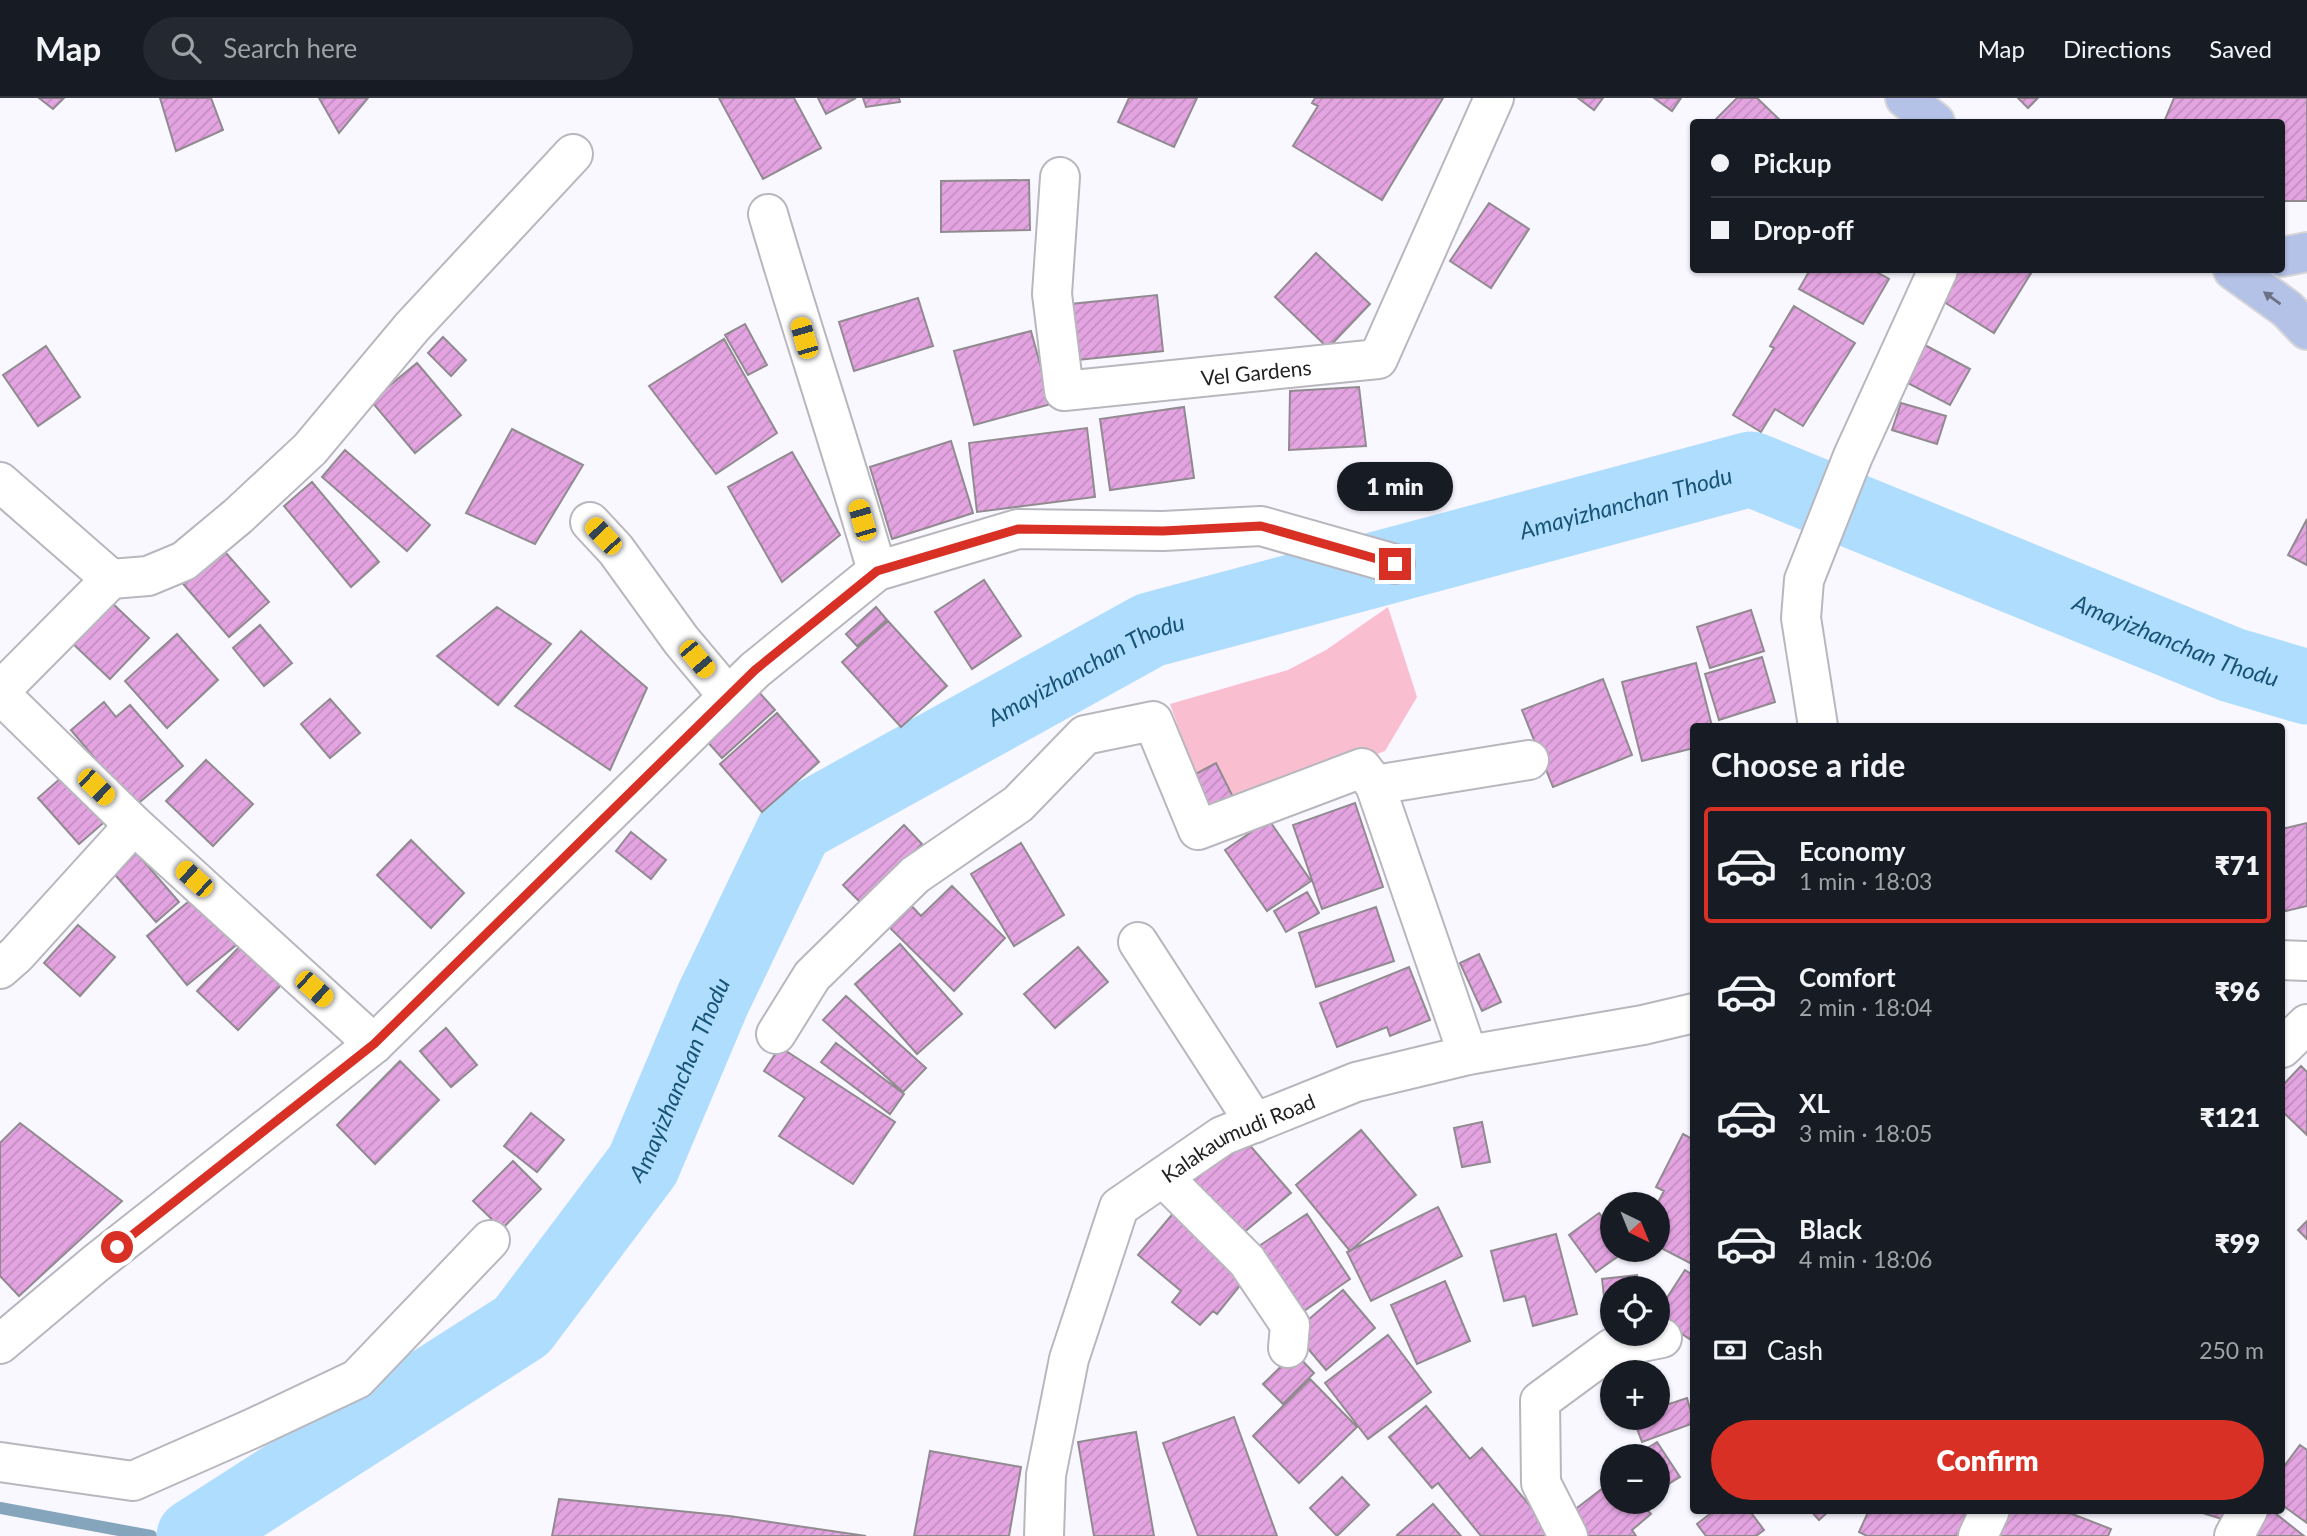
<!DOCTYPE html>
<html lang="en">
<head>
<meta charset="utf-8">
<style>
	body { margin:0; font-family:Lato,sans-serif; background:#242831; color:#f1f3f6; height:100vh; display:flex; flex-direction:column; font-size:26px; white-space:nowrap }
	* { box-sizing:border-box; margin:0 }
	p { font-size:23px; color:#9ea1a6 }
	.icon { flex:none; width:38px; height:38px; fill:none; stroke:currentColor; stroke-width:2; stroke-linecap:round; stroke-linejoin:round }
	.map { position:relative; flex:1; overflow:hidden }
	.details { position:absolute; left:1690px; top:625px; width:595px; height:791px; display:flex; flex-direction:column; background:#171b24; border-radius:7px; box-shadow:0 2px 5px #0004 }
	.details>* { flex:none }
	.guide { position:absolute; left:1690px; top:21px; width:595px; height:154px; border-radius:7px; box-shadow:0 2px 5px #0004; display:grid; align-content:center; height:154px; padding:0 21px; background:#171b24 }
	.needle { width:46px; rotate:137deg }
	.buttons { position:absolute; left:1600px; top:1094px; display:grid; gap:14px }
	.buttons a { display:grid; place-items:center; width:70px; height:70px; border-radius:50%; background:#171b24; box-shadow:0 2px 5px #0004; font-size:35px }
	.end { position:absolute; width:32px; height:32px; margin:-16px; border:9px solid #d93025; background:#fff; box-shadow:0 0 0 4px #fff }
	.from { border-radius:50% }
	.bubble { position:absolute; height:49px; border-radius:24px; background:#171b24; box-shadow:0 2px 5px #0004; font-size:23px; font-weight:800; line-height:49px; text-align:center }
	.car { position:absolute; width:21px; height:42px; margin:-21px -10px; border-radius:9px; box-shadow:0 0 5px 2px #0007; background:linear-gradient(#f5c518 24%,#345 0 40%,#f5c518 0 76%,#345 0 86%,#f5c518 0) }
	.guide b { display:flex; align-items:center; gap:24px; height:66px; font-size:26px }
	.guide b+b { border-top:2px solid #363941 }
	.guide i { width:18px; height:18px; background:#f1f3f6 }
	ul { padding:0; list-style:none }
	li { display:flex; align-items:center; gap:21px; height:116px; margin:0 14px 10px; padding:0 7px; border:4px solid transparent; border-radius:7px }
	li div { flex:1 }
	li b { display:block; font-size:26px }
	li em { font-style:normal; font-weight:800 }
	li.current { border-color:#d93025 }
	li>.icon { width:63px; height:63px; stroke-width:1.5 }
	h2 { padding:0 21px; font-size:32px; line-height:84px }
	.pay { display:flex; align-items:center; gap:18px; height:77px; padding:0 21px; font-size:26px }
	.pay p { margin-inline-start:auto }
	.primary-button { display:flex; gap:14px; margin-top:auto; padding:14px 21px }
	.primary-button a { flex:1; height:80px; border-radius:42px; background:#d93025; color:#fff; font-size:28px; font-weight:800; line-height:80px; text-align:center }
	header { display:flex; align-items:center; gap:42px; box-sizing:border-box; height:98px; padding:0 35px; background:#171b24; border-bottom:2px solid #363941 }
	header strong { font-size:33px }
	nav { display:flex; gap:38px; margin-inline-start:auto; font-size:24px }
	.search { width:490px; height:63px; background:#242831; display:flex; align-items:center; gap:18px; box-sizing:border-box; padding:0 24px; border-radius:38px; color:#9ea1a6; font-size:26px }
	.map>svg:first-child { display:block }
	.park { fill:#fabed1 }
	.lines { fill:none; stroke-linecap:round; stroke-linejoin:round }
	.stream { stroke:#85a5bd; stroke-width:12 }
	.river { stroke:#afddfe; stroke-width:75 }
	.building { fill:url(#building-hatch); stroke:#918b90; stroke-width:2 }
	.minor-casing { stroke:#b9b7be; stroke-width:42 }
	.major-casing { stroke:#d7d7d8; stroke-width:42 }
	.minor { stroke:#fff; stroke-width:38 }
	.major { stroke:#b5c2e7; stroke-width:38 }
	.oneway { fill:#6c7286 }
	.route { stroke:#d93025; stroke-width:9 }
	.labels { text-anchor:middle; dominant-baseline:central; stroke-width:5; stroke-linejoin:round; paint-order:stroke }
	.street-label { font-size:21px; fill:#222124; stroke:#fff }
	.water-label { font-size:23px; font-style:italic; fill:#175376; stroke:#fff }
</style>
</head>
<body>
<header>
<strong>Map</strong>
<div class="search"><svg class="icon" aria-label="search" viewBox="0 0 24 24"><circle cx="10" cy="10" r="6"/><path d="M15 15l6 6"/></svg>Search here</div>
<nav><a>Map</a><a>Directions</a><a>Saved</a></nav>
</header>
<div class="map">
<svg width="2307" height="1438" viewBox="0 0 2307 1438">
	<defs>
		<pattern id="building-hatch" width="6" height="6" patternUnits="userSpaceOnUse" patternTransform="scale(1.75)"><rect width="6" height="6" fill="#e4a4e1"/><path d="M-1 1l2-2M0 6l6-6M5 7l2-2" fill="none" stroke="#c38dc1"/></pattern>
	</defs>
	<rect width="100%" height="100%" fill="#f9f7ff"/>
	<!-- park -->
	<path class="park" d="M1388,509L1417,599L1385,653L1210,719L1170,606L1288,572L1326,552Z"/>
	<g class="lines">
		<!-- stream -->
		<path class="stream" d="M0,1410L151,1438"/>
		<!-- river -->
		<path class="river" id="s1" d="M194,1438L522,1228L643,1067L713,901L796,728L1150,532L1751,371L2232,567L2307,589"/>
	</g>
	<!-- building -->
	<path class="building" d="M39,0H64L53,11Z
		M160,0H211L223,32L176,53Z
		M319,0H368L339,35Z
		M719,0H794L821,50L763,81Z
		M818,0H856L826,16Z
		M863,0H899L900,4L866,9Z
		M1129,0H1197L1174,49L1118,24Z
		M1315,0H1443L1382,102L1293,48L1318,8L1312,5Z
		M1578,0H1603L1594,12Z
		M1654,0H1681L1672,13Z
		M1737,0H1757L1782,24H1713Z
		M2018,0H2038L2028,10Z
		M2174,0H2307V103H2282V24H2164Z
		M1029,82L1030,132L941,134V83Z
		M1489,105L1529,131L1491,190L1450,163Z
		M1316,155L1370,206L1328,250L1275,199Z
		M1810,172H1873L1889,181L1863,226L1799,191Z
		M1952,172H2033L1994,235L1936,199Z
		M1157,197L1163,253L1078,262L1071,206Z
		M918,200L933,248L854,273L839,224Z
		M1794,208L1855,245L1803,328L1775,311L1761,334L1733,317L1774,250L1770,248Z
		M745,226L767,267L748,277L725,237Z
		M1031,233L1051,306L974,327L954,253Z
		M443,239L466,262L451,278L428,255Z
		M724,241L777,335L716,376L649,288Z
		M1921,245L1970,271L1950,307L1902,282Z
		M46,248L80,299L38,328L3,277Z
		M417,265L461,317L415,355L371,303Z
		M1359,289L1366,348L1289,352L1290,293Z
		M1901,305L1946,318L1937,346L1892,332Z
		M1184,309L1194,380L1110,392L1100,321Z
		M1087,330L1095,399L977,414L969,345Z
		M512,331L583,367L535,446L466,415Z
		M951,343L973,415L892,441L870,369Z
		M345,352L430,427L407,453L322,379Z
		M792,354L840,437L782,484L728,389Z
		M312,384L379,464L351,489L284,408Z
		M2307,421V467L2288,457Z
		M219,447L269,504L229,539L179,481Z
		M984,482L1021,538L972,571L935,514Z
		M110,503L149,540L110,581L71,544Z
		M497,509L551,546L498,607L437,558Z
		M876,509L887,522L857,548L846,536Z
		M1751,512L1764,553L1710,570L1697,529Z
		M888,523L947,588L901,629L842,564Z
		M260,527L292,565L264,588L233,550Z
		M581,533L647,590L610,672L515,608Z
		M177,536L218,582L167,630L125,583Z
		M1762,559L1775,604L1719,622L1705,576Z
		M1696,565L1712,628H1694V650L1642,663L1622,584Z
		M1603,581L1632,657L1553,689L1522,612Z
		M758,593L775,612L722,660L705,641Z
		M330,601L360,635L330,660L301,626Z
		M104,604L116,619L130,607L183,668L135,708L71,632Z
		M777,615L819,664L762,714L720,666Z
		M206,662L253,706L213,748L166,703Z
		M1216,665L1237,707L1211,719L1192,678Z
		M69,673L109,720L79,746L38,700Z
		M1355,705L1383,789L1322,811L1293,727Z
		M1269,722L1311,783L1267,813L1225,752Z
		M2307,725V808L2282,814V731Z
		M904,727L922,746L861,805L843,787Z
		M631,734L666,762L651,781L616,753Z
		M411,742L464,795L431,830L377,777Z
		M127,744L179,804L156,824L104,764Z
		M1021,745L1064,817L1014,848L971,776Z
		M952,788L1005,840L954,893L884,824L906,802L921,818Z
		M1307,794L1319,815L1286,834L1274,813Z
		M199,795L240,844L187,887L147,838Z
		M1376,809L1394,863L1316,889L1299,835Z
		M78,827L115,859L80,898L44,865Z
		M244,844L285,883L238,932L197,893Z
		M900,846L962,916L917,956L855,886Z
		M1078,849L1108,884L1055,930L1024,896Z
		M1479,856L1501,904L1482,913L1460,865Z
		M1409,869L1430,922L1390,938L1387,929L1337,949L1320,905Z
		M846,898L926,970L903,994L823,922Z
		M446,930L477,967L451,989L420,953Z
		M836,945L904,996L890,1016L821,964Z
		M780,949L895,1024L853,1086L779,1038L805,1000L764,973Z
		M400,963L439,1002L375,1066L337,1027Z
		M2301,968L2307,974V1037L2282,1013V988Z
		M531,1015L564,1042L537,1074L504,1048Z
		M1482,1024L1490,1064L1462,1069L1454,1030Z
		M20,1025L122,1103L19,1198L0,1178V1045Z
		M1361,1032L1416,1097L1350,1153L1296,1087Z
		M1240,1036L1291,1095L1231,1145L1182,1087Z
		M1683,1036L1694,1042V1167L1657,1148V1106L1664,1093L1656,1089Z
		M513,1063L541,1091L502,1131L473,1103Z
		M1438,1109L1462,1158L1371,1203L1347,1154Z
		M1176,1112L1251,1174L1217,1216L1213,1213L1200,1227L1172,1204L1181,1193L1138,1157Z
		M1599,1115L1612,1131V1152H1627L1596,1174L1569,1137Z
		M1307,1116L1350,1181L1301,1215L1256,1150Z
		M2307,1123V1141L2298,1132Z
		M1556,1136L1577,1216L1533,1228L1525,1198L1504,1203L1491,1153Z
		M1685,1172L1694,1178V1244L1657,1219V1215Z
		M1637,1177L1639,1190H1612V1224L1607,1225L1602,1181Z
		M1445,1183L1470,1243L1417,1266L1391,1207Z
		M1343,1192L1375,1230L1326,1272L1294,1234Z
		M1388,1237L1431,1294L1368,1341L1325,1285Z
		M1295,1255L1314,1275L1283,1306L1263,1286Z
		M1310,1281L1357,1329L1299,1385L1253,1338Z
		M1687,1300L1694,1325L1642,1344L1633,1320H1657V1310Z
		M1426,1308L1470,1361L1482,1350L1555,1438H1481L1438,1385L1432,1390L1389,1339Z
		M1234,1319L1277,1438H1198L1163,1345Z
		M1136,1334L1154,1438H1094L1078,1344Z
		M1657,1344L1680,1379L1657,1393V1358H1635Z
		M2300,1347L2307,1352V1425L2282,1407V1371Z
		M930,1353L1021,1369L1009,1438H914Z
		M1342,1379L1369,1407L1337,1438L1310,1410Z
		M1612,1383V1404H1640L1651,1416L1632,1432L1636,1438H1578L1564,1420Z
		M559,1401L729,1418L866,1438H552Z
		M1433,1406L1461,1438H1398L1397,1437Z
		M1715,1412H1749L1764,1432L1756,1438H1706L1697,1426Z
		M1810,1412H1830L1819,1422Z
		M1869,1412H1972L1960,1438H1867L1859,1434Z
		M2002,1412H2062L2111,1431L2108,1438H1991Z
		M2193,1412H2225L2222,1421Z
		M2271,1412L2304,1438H2251Z"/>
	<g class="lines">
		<!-- minor casing -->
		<g class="minor-casing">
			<g id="minor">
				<path id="s2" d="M1060,79L1052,196L1064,293L1378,261L1494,0"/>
				<path d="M768,116C803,236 843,354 877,473"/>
				<path d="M0,384L111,481L0,593"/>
				<path d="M590,424L616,452L681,542L728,598"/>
				<path d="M111,481L148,478L184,463L238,418L310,351L412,229L573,56"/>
				<path d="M0,596L134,727L374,946"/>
				<path d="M1818,628L1801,520L1804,482L1853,358L1938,172"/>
				<path d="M1375,687L1529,662"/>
				<path d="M1138,844L1255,1025"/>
				<path d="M2282,862L2307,863"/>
				<path d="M0,871L16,857L134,727"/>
				<path d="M776,936L812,878L915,777L1018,706L1085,637L1153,623L1198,732L1362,670L1375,687L1468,957"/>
				<path d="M2282,950L2307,926"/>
				<path d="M1163,1079L1247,1163L1290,1227L1288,1250"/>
				<path d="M0,1246L95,1166L374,946L755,572L877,473L1018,431L1163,433L1261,428L1395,466"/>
				<path d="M0,1364L133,1383L249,1332L357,1281L490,1142"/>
				<path id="s3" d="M1044,1438L1046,1377L1069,1261L1119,1109L1222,1038L1356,984L1468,957L1643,927L1694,915"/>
				<path d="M1568,1438L1541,1385L1540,1303L1612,1250L1662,1240"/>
				<path d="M1978,1438L1990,1412"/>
				<path d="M2234,1438L2248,1412"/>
			</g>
		</g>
		<!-- major casing -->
		<g class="major-casing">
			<path id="major" d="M1905,0L1935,24
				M2282,159L2307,154
				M2233,172L2287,211L2307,232"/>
		</g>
		<!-- minor -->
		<use href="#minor" class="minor"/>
		<!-- major -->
		<use href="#major" class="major"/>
	</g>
	<!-- one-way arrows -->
	<defs><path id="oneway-solid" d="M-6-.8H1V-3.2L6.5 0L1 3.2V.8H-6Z" transform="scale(1.75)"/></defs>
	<use class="oneway" href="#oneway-solid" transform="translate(2272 200) rotate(-144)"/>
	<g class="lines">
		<!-- route -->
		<path class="route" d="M117,1149L374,946L755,572L877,473L1018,431L1163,433L1261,428L1395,466"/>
	</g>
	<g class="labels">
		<!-- street labels -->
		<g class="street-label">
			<text stroke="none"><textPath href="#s2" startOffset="408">Vel Gardens</textPath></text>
			<text stroke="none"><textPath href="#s3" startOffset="478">Kalakaumudi Road</textPath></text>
		</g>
		<!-- water labels -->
		<g class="water-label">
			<text stroke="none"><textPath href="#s1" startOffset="1860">Amayizhanchan Thodu</textPath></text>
			<text stroke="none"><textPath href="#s1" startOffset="2448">Amayizhanchan Thodu</textPath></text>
			<text stroke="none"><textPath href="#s1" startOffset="1293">Amayizhanchan Thodu</textPath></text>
			<text stroke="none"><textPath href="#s1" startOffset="684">Amayizhanchan Thodu</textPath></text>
		</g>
	</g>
</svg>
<div class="buttons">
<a><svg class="needle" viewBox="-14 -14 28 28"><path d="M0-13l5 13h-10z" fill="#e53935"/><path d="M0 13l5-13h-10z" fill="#9ea1a6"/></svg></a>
<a><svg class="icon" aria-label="locate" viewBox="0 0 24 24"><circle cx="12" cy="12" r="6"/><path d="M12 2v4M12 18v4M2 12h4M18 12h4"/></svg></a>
<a>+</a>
<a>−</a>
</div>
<i class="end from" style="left:117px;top:1149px"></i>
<i class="end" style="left:1395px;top:466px"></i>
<div class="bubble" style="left:1337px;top:364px;width:116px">1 min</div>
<i class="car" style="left:804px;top:240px;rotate:344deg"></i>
<i class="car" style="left:862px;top:422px;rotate:344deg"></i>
<i class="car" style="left:603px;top:438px;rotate:317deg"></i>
<i class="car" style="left:697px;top:561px;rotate:140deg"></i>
<i class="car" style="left:96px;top:689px;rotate:134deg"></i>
<i class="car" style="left:194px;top:781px;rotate:312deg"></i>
<i class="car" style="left:314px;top:891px;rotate:132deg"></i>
<div class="guide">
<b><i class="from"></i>Pickup</b>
<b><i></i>Drop-off</b>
</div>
<section class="details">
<h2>Choose a ride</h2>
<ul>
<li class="current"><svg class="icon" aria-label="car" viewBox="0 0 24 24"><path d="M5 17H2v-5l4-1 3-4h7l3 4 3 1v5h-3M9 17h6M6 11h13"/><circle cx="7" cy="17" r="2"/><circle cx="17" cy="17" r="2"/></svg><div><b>Economy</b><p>1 min · 18:03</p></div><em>₹71</em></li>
<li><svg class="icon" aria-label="car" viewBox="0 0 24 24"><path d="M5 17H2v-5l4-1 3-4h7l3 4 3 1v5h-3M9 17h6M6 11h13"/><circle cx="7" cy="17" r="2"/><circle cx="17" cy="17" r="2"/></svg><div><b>Comfort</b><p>2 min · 18:04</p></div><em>₹96</em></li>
<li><svg class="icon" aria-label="car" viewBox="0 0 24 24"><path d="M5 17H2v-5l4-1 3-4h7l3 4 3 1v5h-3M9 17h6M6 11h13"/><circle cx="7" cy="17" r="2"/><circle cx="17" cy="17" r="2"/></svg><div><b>XL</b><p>3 min · 18:05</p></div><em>₹121</em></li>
<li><svg class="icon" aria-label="car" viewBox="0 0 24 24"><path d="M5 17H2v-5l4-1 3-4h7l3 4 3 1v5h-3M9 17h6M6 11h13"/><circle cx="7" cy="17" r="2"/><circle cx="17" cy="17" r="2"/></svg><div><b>Black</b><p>4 min · 18:06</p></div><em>₹99</em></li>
</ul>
<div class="pay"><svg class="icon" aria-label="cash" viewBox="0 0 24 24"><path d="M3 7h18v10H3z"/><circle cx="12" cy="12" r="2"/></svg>Cash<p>250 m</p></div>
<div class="primary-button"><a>Confirm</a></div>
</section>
</div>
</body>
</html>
